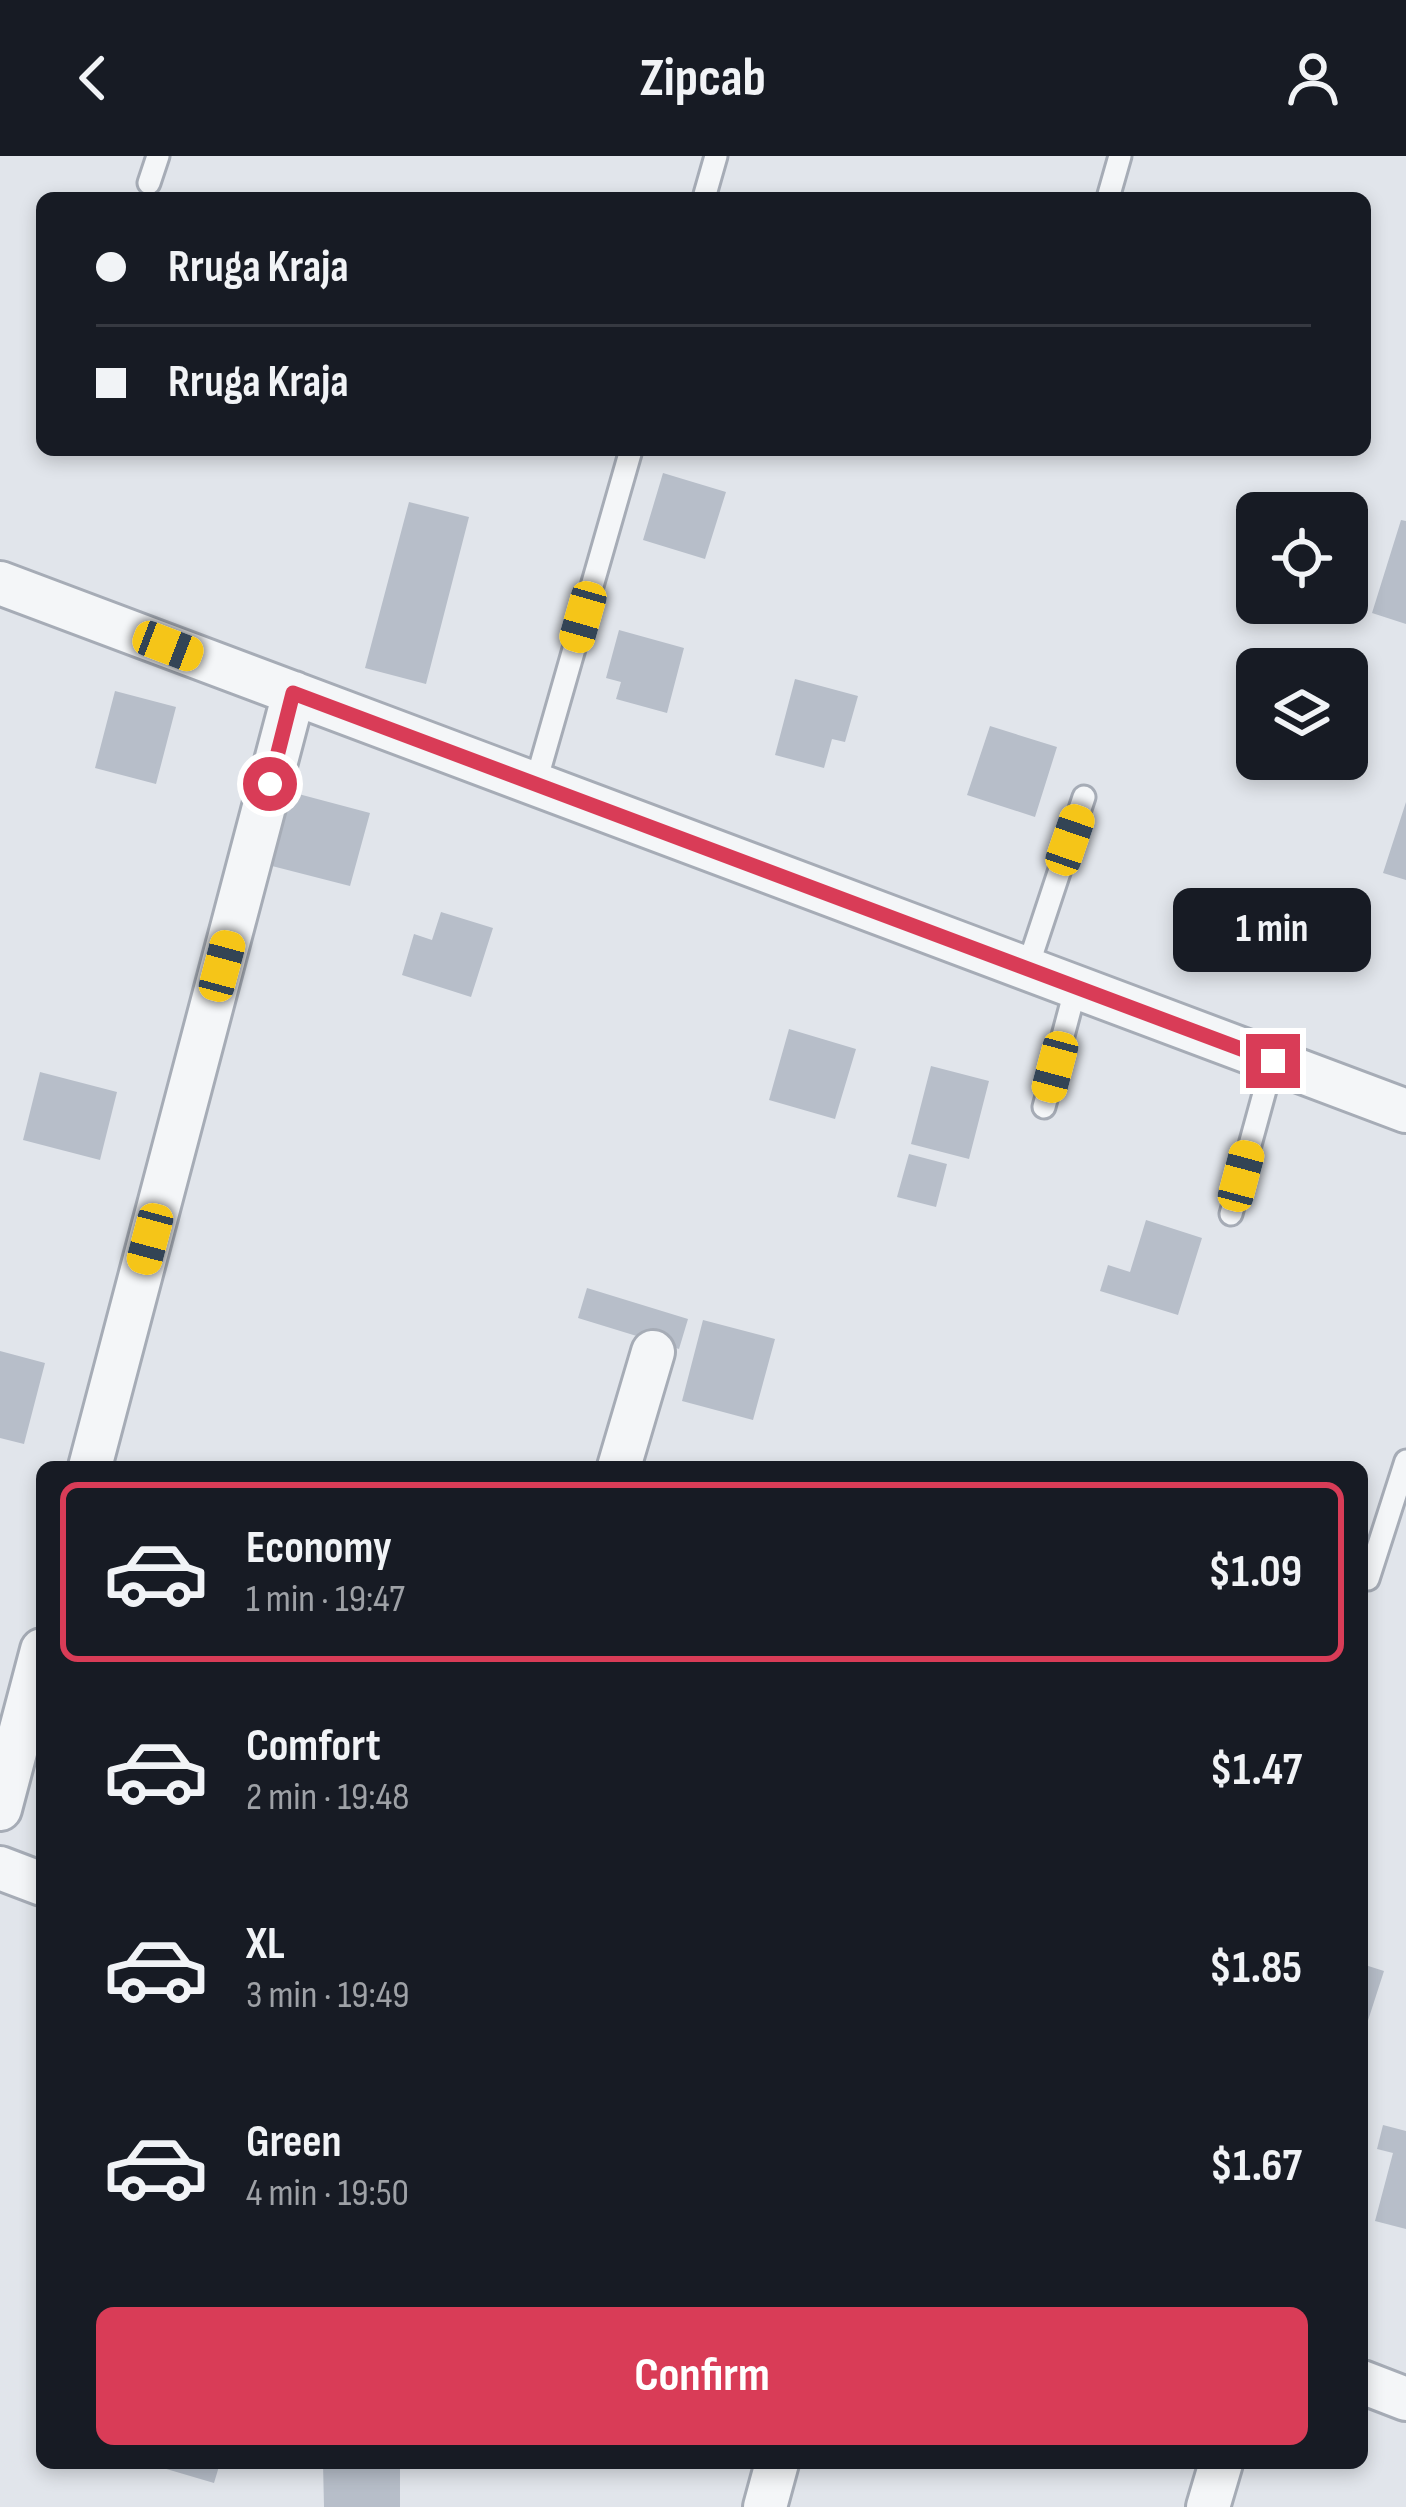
<!DOCTYPE html>
<html lang="en">
<head>
<meta charset="utf-8">
<style>
	body { margin:0; font-family:"Sofia Sans Condensed",sans-serif; background:#242831; color:#f1f3f6; height:100vh; display:flex; flex-direction:column; font-size:45px; white-space:nowrap }
	* { box-sizing:border-box; margin:0 }
	p { font-size:39px; color:#9ea1a6 }
	.icon { flex:none; width:66px; height:66px; fill:none; stroke:currentColor; stroke-width:2; stroke-linecap:round; stroke-linejoin:round }
	.map { position:relative; flex:1; overflow:hidden }
	.panel { position:absolute; left:36px; top:1305px; width:1332px; height:1008px; display:flex; flex-direction:column; background:#171b24; border-radius:18px; box-shadow:0 6px 18px #0003 }
	.panel>* { flex:none }
	.guide { position:absolute; left:36px; top:36px; width:1335px; height:264px; border-radius:18px; box-shadow:0 6px 18px #0003; display:grid; align-content:center; height:264px; padding:0 60px; background:#171b24 }
	.buttons { position:absolute; left:1236px; top:336px; display:grid; gap:24px }
	.buttons a { display:grid; place-items:center; width:132px; height:132px; border-radius:18px; background:#171b24; box-shadow:0 6px 18px #0003; font-size:60px }
	.end { position:absolute; width:54px; height:54px; margin:-27px; border:15px solid #d93c57; background:#fff; box-shadow:0 0 0 6px #fff }
	.from { border-radius:50% }
	.bubble { position:absolute; height:84px; border-radius:18px; background:#171b24; box-shadow:0 6px 18px #0003; font-size:39px; font-weight:700; line-height:84px; text-align:center }
	.car { position:absolute; width:36px; height:72px; margin:-36px -18px; border-radius:15px; box-shadow:0 0 9px 3px #0007; background:linear-gradient(#f5c518 24%,#345 0 40%,#f5c518 0 76%,#345 0 86%,#f5c518 0) }
	.guide b { display:flex; align-items:center; gap:42px; height:114px; font-size:45px }
	.guide b+b { border-top:3px solid #363941 }
	.guide i { width:30px; height:30px; background:#f1f3f6 }
	ul { padding:21px 0 0; list-style:none }
	li { display:flex; align-items:center; gap:36px; height:180px; margin:0 24px 18px; padding:0 36px; border:6px solid transparent; border-radius:18px }
	li div { flex:1 }
	li b { display:block; font-size:45px }
	li em { font-style:normal; font-weight:700 }
	li.current { border-color:#d93c57 }
	li>.icon { width:108px; height:108px; stroke-width:1.5 }
	.primary-button { display:flex; gap:24px; margin-top:auto; padding:24px 60px }
	.primary-button a { flex:1; height:138px; border-radius:18px; background:#d93c57; color:#fff; font-size:48px; font-weight:700; line-height:138px; text-align:center }
	header { display:flex; justify-content:space-between; align-items:center; height:156px; padding:0 60px; background:#171b24; font-size:54px; font-weight:700 }
	.map>svg:first-child { display:block }
	.building { fill:#b7bec9 }
	.lines { fill:none; stroke-linecap:round; stroke-linejoin:round }
	.service-casing { stroke:#a6acb6; stroke-width:27 }
	.minor-casing { stroke:#a6acb6; stroke-width:48 }
	.service { stroke:#f4f6f8; stroke-width:21 }
	.minor { stroke:#f4f6f8; stroke-width:42 }
	.route { stroke:#d93c57; stroke-width:15 }
</style>
</head>
<body>
<header><svg class="icon" aria-label="back" viewBox="0 0 24 24"><path d="M15 5l-7 7 7 7"/></svg>Zipcab<svg class="icon" aria-label="person" viewBox="0 0 24 24"><circle cx="12" cy="8" r="4"/><path d="M4 21q1-7 8-7t8 7"/></svg></header>
<div class="map">
<svg width="1406" height="2351" viewBox="0 0 1406 2351">
	<rect width="100%" height="100%" fill="#e1e5eb"/>
	<!-- building -->
	<path class="building" d="M663,317L726,336L705,403L643,384Z
		M409,346L469,361L426,528L365,512Z
		M1401,364L1406,365V468L1372,457Z
		M619,474L684,492L667,557L616,543L621,526L606,522Z
		M795,523L858,540L845,586L832,583L824,612L775,599Z
		M115,535L176,551L156,628L95,612Z
		M990,570L1057,591L1035,661L967,639Z
		M291,636L370,657L350,730L272,710Z
		M1406,646V724L1383,717Z
		M441,756L493,772L471,841L402,819L414,778L432,784Z
		M789,873L856,893L835,963L769,944Z
		M931,910L989,925L969,1003L911,988Z
		M40,916L117,936L100,1004L23,984Z
		M909,998L947,1008L936,1051L897,1041Z
		M1146,1064L1202,1082L1178,1159L1100,1135L1108,1109L1130,1116Z
		M587,1132L688,1163L679,1193L578,1162Z
		M703,1164L775,1183L753,1264L682,1245Z
		M0,1195L45,1207L24,1288L0,1282Z
		M1362,1808L1384,1815L1363,1880H1362Z
		M1383,1969L1406,1975V2073L1375,2065L1393,1997L1377,1993Z
		M146,2307H220L214,2327Z
		M323,2307H400V2351H324Z"/>
	<g class="lines">
		<!-- service casing -->
		<g class="service-casing">
			<path id="service" d="M149,27L158,0
				M704,42L716,0
				M1108,42L1120,0
				M535,629L631,294
				M1027,813L1084,641
				M1044,951L1076,831
				M1231,1058L1273,905
				M1368,1423L1406,1305"/>
		</g>
		<!-- minor casing -->
		<g class="minor-casing">
			<path id="minor" d="M0,427L1406,955
				M90,1311L294,537
				M619,1311L653,1196
				M0,1653L42,1494
				M0,1712L42,1728
				M1362,2226L1406,2243
				M765,2351L777,2307
				M1208,2351L1221,2307"/>
		</g>
		<!-- service -->
		<use href="#service" class="service"/>
		<!-- minor -->
		<use href="#minor" class="minor"/>
	</g>
	<g class="lines">
		<!-- route -->
		<path class="route" d="M270,628L293,537L1273,905"/>
	</g>
</svg>
<div class="buttons">
<a><svg class="icon" aria-label="locate" viewBox="0 0 24 24"><circle cx="12" cy="12" r="6"/><path d="M12 2v4M12 18v4M2 12h4M18 12h4"/></svg></a>
<a><svg class="icon" aria-label="layers" viewBox="0 0 24 24"><path d="M12 4l9 5-9 5-9-5zM3 14l9 5 9-5"/></svg></a>
</div>
<i class="end from" style="left:270px;top:628px"></i>
<i class="end" style="left:1273px;top:905px"></i>
<div class="bubble" style="left:1173px;top:732px;width:198px">1 min</div>
<i class="car" style="left:583px;top:461px;rotate:196deg"></i>
<i class="car" style="left:168px;top:490px;rotate:111deg"></i>
<i class="car" style="left:1070px;top:684px;rotate:19deg"></i>
<i class="car" style="left:222px;top:810px;rotate:15deg"></i>
<i class="car" style="left:1055px;top:911px;rotate:195deg"></i>
<i class="car" style="left:1241px;top:1020px;rotate:15deg"></i>
<i class="car" style="left:150px;top:1083px;rotate:195deg"></i>
<div class="guide">
<b><i class="from"></i>Rruga Kraja</b>
<b><i></i>Rruga Kraja</b>
</div>
<section class="panel">
<ul>
<li class="current"><svg class="icon" aria-label="car" viewBox="0 0 24 24"><path d="M5 17H2v-5l4-1 3-4h7l3 4 3 1v5h-3M9 17h6M6 11h13"/><circle cx="7" cy="17" r="2"/><circle cx="17" cy="17" r="2"/></svg><div><b>Economy</b><p>1 min · 19:47</p></div><em>$1.09</em></li>
<li><svg class="icon" aria-label="car" viewBox="0 0 24 24"><path d="M5 17H2v-5l4-1 3-4h7l3 4 3 1v5h-3M9 17h6M6 11h13"/><circle cx="7" cy="17" r="2"/><circle cx="17" cy="17" r="2"/></svg><div><b>Comfort</b><p>2 min · 19:48</p></div><em>$1.47</em></li>
<li><svg class="icon" aria-label="car" viewBox="0 0 24 24"><path d="M5 17H2v-5l4-1 3-4h7l3 4 3 1v5h-3M9 17h6M6 11h13"/><circle cx="7" cy="17" r="2"/><circle cx="17" cy="17" r="2"/></svg><div><b>XL</b><p>3 min · 19:49</p></div><em>$1.85</em></li>
<li><svg class="icon" aria-label="car" viewBox="0 0 24 24"><path d="M5 17H2v-5l4-1 3-4h7l3 4 3 1v5h-3M9 17h6M6 11h13"/><circle cx="7" cy="17" r="2"/><circle cx="17" cy="17" r="2"/></svg><div><b>Green</b><p>4 min · 19:50</p></div><em>$1.67</em></li>
</ul>
<div class="primary-button"><a>Confirm</a></div>
</section>
</div>
</body>
</html>
